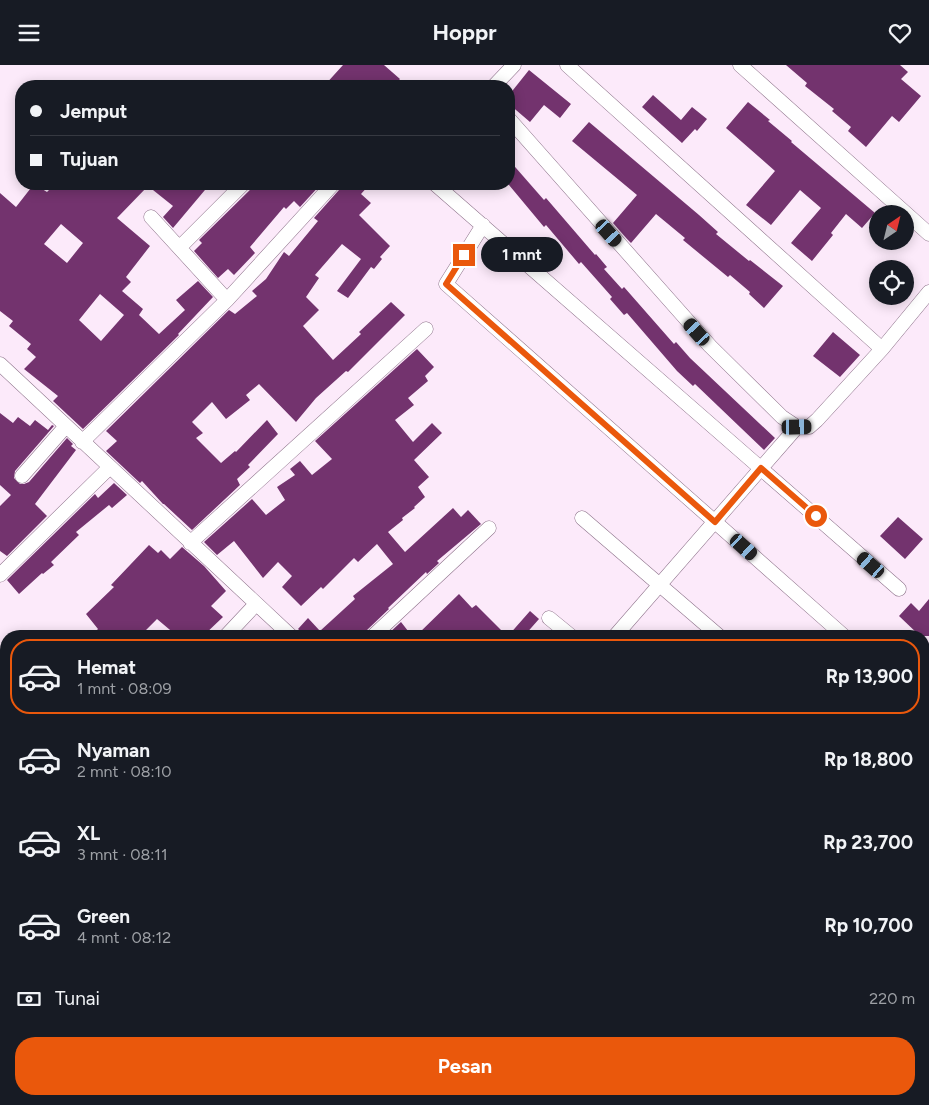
<!DOCTYPE html>
<html lang="id">
<head>
<meta charset="utf-8">
<style>
	body { margin:0; font-family:Figtree,sans-serif; background:#20242c; color:#f1f3f6; height:100vh; display:flex; flex-direction:column; font-size:19px; white-space:nowrap }
	* { box-sizing:border-box; margin:0 }
	p { font-size:16px; color:#9ea1a6 }
	.icon { flex:none; width:28px; height:28px; fill:none; stroke:currentColor; stroke-width:2; stroke-linecap:round; stroke-linejoin:round }
	.map { position:relative; flex:1; overflow:hidden }
	.panel { position:absolute; left:0px; top:565px; width:930px; height:475px; display:flex; flex-direction:column; background:#171b24; border-radius:20px 20px 0 0; box-shadow:0 2px 12px #0003 }
	.panel>* { flex:none }
	.top-card { position:absolute; left:15px; top:15px; width:500px; height:110px; border-radius:20px; box-shadow:0 2px 12px #0003; display:grid; align-content:center; height:110px; padding:0 15px; background:#171b24 }
	.needle { width:32px; rotate:35deg }
	.fabs { position:absolute; left:869px; top:140px; display:grid; gap:10px }
	.fabs a { display:grid; place-items:center; width:45px; height:45px; border-radius:50%; background:#171b24; box-shadow:0 2px 12px #0003; font-size:25px }
	.end { position:absolute; width:22px; height:22px; margin:-11px; border:6px solid #ea580c; background:#fff; box-shadow:0 0 0 2px #fff }
	.from { border-radius:50% }
	.bubble { position:absolute; height:35px; border-radius:18px; background:#171b24; box-shadow:0 2px 12px #0003; font-size:16px; font-weight:700; line-height:35px; text-align:center }
	.car { position:absolute; width:15px; height:30px; margin:-15px -8px; border-radius:6px; box-shadow:0 0 4px 1px #0007; background:linear-gradient(#222 24%,#8ab4d8 0 40%,#222 0 76%,#8ab4d8 0 86%,#222 0) }
	.top-card b { display:flex; align-items:center; gap:18px; height:48px; font-size:19px }
	.top-card b+b { border-top:1px solid #363941 }
	.top-card i { width:12px; height:12px; background:#f1f3f6 }
	ul { padding:9px 0 0; list-style:none }
	li { display:flex; align-items:center; gap:15px; height:75px; margin:0 10px 8px; padding:0 5px; border:2px solid transparent; border-radius:20px }
	li div { flex:1 }
	li b { display:block; font-size:19px }
	li em { font-style:normal; font-weight:700 }
	li.selected { border-color:#ea580c }
	li>.icon { width:45px; height:45px; stroke-width:1.5 }
	.pay { display:flex; align-items:center; gap:12px; height:55px; padding:0 15px; font-size:19px }
	.pay p { margin-inline-start:auto }
	.button { display:flex; gap:10px; margin-top:auto; padding:10px 15px }
	.button a { flex:1; height:58px; border-radius:20px; background:#ea580c; color:#fff; font-size:20px; font-weight:700; line-height:58px; text-align:center }
	header { display:flex; justify-content:space-between; align-items:center; height:65px; padding:0 15px; background:#171b24; font-size:22px; font-weight:700 }
	.map>svg:first-child { display:block }
	.building { fill:#73336e; fill-rule:evenodd }
	.lines { fill:none; stroke-linecap:round; stroke-linejoin:round }
	.lane-casing { stroke:#8e738b; stroke-width:8 }
	.street-casing { stroke:#8e738b; stroke-width:15 }
	.lane { stroke:#fff; stroke-width:7 }
	.street { stroke:#fff; stroke-width:14 }
	.route { stroke:#ea580c; stroke-width:6 }
</style>
</head>
<body>
<header><svg class="icon" aria-label="menu" viewBox="0 0 24 24"><path d="M4 6h16M4 12h16M4 18h16"/></svg>Hoppr<svg class="icon" aria-label="heart" viewBox="0 0 24 24"><path d="M12 20l-8-8c-3-5 5-10 8-4 3-6 11-1 8 4z"/></svg></header>
<div class="map">
<svg width="929" height="1040" viewBox="0 0 929 1040">
	<rect width="100%" height="100%" fill="#fceafa"/>
	<!-- building -->
	<path class="building" d="M343,0H384L400,14L394,21H324Z
		M786,0H900L908,7L901,14L921,31L899,57L892,51L866,82L848,66L851,62L832,46L834,44L805,21L807,18Z
		M529,5L571,39L560,53L544,40L530,57L509,39V30Z
		M653,30L681,55L692,42L707,54L697,66L695,64L682,78L642,42Z
		M748,37L770,55L768,56L792,76L791,77L875,148L862,163L846,149L831,168L833,170L812,196L791,178L821,143L800,125L771,160L746,140L775,106L726,63Z
		M589,57L699,150L718,167L716,169L749,196L750,195L783,221L764,243L749,229L750,227L730,210L728,212L700,189L683,175L685,173L656,149L631,178L627,174L613,158L637,130L572,76Z
		M509,95L544,135L546,133L595,190L596,189L607,202L604,204L622,224L624,222L674,279L676,277L690,293L775,373L764,385L695,319L693,321L677,306L627,248L624,250L610,234L612,232L581,197L579,199L546,160L544,162L509,120Z
		M34,119L47,127L55,119H97L104,125L108,119H210L173,163L163,152L173,141L148,121L117,153L150,181L126,212L131,217L122,226L143,244L139,250L159,269L185,245L176,235L198,216L213,232L178,269L179,270L83,364L53,336L58,331L24,304L36,292L27,284L31,279L9,261L13,256L0,246V128L16,142ZM61,159L83,178L67,198L44,179ZM100,229L124,250L101,276L79,255Z
		M256,119H321L300,142L294,136L286,144L284,142L250,182L255,188L234,210L228,204L218,213L194,186L202,178L199,175Z
		M342,119H370L361,129L371,138L359,150L390,181L380,192L382,194L374,204L371,202L348,233L337,226L361,194L342,179L315,210L319,213L306,232L319,245L303,261L333,295L361,269L359,267L391,237L405,250L348,307L346,306L316,333L296,357L259,319L246,330L250,335L226,354L212,337L192,357L203,368L196,373L221,398L235,386L236,387L267,355L278,369L248,400L250,402L237,414L240,420L192,465L164,439H163L142,416L140,418L106,386L117,376L106,366L229,245L235,249L257,231L252,226L266,214L284,187L289,191L318,156L314,153L339,125Z
		M833,267L860,290L840,312L813,291Z
		M417,284L434,302L425,311L428,316L408,333L414,340L395,355L413,377L432,358L442,368L414,395L429,412L418,422L425,432L414,442L415,443L402,453L403,455L388,467L405,487L453,443L461,452L468,445L481,459L437,496L439,498L427,509L426,507L388,543L389,544L367,565L364,571H306L298,564L308,553L320,566L355,534L353,531L393,499L377,479L358,497L354,493L323,524L321,522L301,541L282,522L292,511L278,497L263,513L234,476L217,490L204,477L252,434L266,450L285,435L277,422L295,410L290,404L300,396L312,410L332,394L315,376Z
		M0,348L13,358L18,352L30,361L35,355L48,365L52,360L54,361L15,406L14,413L20,419H24L29,417L67,373L73,379L71,381L76,385L35,439L47,451L7,491L0,486V441L11,430L0,420Z
		M114,418L127,430L112,443L109,440L76,467L79,470L51,497L54,500L43,509L42,508L19,529L7,515L95,429L98,433Z
		M898,452L923,474L905,494L880,471Z
		M149,480L158,488L161,485L170,494L182,482L204,501L226,526L211,541L223,552L203,571H187L180,565L176,570L157,554L142,569L139,566L134,571H91L98,564L86,549L114,522L111,520Z
		M459,529L472,543L476,540L507,571H416Z
		M929,534V571H920L899,551L911,538L919,546Z
		M530,546L539,554L524,571H508Z
		M401,557L412,571H386Z"/>
	<g class="lines">
		<!-- lane casing -->
		<g class="lane-casing">
			<path id="lane" d="M207,1040L213,1034"/>
		</g>
		<!-- street casing -->
		<g class="street-casing">
			<path id="street" d="M567,0L882,284
				M740,0L929,169
				M494,21L514,0
				M509,54L710,281L782,352L797,362H809L817,355L882,284L929,227
				M435,119L899,524
				M151,152L227,235
				M483,160L446,219L844,571
				M180,182L243,119
				M0,299L291,571
				M82,377L227,235L333,119
				M22,411L66,361
				M582,453L719,571
				M190,478L426,264
				M0,510L110,402
				M549,553L571,571
				M226,571L256,539
				M373,571L489,463
				M615,571L797,362
				M924,739L929,733
				M350,1034L357,1040
				M863,1034L871,1040
				M279,1040L284,1034
				M624,1040L631,1034
				M928,1040L929,1039"/>
		</g>
		<!-- lane -->
		<use href="#lane" class="lane"/>
		<!-- street -->
		<use href="#street" class="street"/>
	</g>
	<g class="lines">
		<!-- route -->
		<path class="route" d="M464,190L446,219L715,457L761,403L816,451"/>
	</g>
</svg>
<div class="fabs">
<a><svg class="needle" viewBox="-14 -14 28 28"><path d="M0-13l5 13h-10z" fill="#e53935"/><path d="M0 13l5-13h-10z" fill="#9ea1a6"/></svg></a>
<a><svg class="icon" aria-label="locate" viewBox="0 0 24 24"><circle cx="12" cy="12" r="6"/><path d="M12 2v4M12 18v4M2 12h4M18 12h4"/></svg></a>
</div>
<i class="end from" style="left:816px;top:451px"></i>
<i class="end" style="left:464px;top:190px"></i>
<div class="bubble" style="left:481px;top:172px;width:82px">1 mnt</div>
<i class="car" style="left:609px;top:168px;rotate:138deg"></i>
<i class="car" style="left:697px;top:267px;rotate:318deg"></i>
<i class="car" style="left:797px;top:362px;rotate:89deg"></i>
<i class="car" style="left:744px;top:482px;rotate:132deg"></i>
<i class="car" style="left:871px;top:500px;rotate:311deg"></i>
<div class="top-card">
<b><i class="from"></i>Jemput</b>
<b><i></i>Tujuan</b>
</div>
<section class="panel">
<ul>
<li class="selected"><svg class="icon" aria-label="car" viewBox="0 0 24 24"><path d="M5 17H2v-5l4-1 3-4h7l3 4 3 1v5h-3M9 17h6M6 11h13"/><circle cx="7" cy="17" r="2"/><circle cx="17" cy="17" r="2"/></svg><div><b>Hemat</b><p>1 mnt · 08:09</p></div><em>Rp 13,900</em></li>
<li><svg class="icon" aria-label="car" viewBox="0 0 24 24"><path d="M5 17H2v-5l4-1 3-4h7l3 4 3 1v5h-3M9 17h6M6 11h13"/><circle cx="7" cy="17" r="2"/><circle cx="17" cy="17" r="2"/></svg><div><b>Nyaman</b><p>2 mnt · 08:10</p></div><em>Rp 18,800</em></li>
<li><svg class="icon" aria-label="car" viewBox="0 0 24 24"><path d="M5 17H2v-5l4-1 3-4h7l3 4 3 1v5h-3M9 17h6M6 11h13"/><circle cx="7" cy="17" r="2"/><circle cx="17" cy="17" r="2"/></svg><div><b>XL</b><p>3 mnt · 08:11</p></div><em>Rp 23,700</em></li>
<li><svg class="icon" aria-label="car" viewBox="0 0 24 24"><path d="M5 17H2v-5l4-1 3-4h7l3 4 3 1v5h-3M9 17h6M6 11h13"/><circle cx="7" cy="17" r="2"/><circle cx="17" cy="17" r="2"/></svg><div><b>Green</b><p>4 mnt · 08:12</p></div><em>Rp 10,700</em></li>
</ul>
<div class="pay"><svg class="icon" aria-label="cash" viewBox="0 0 24 24"><path d="M3 7h18v10H3z"/><circle cx="12" cy="12" r="2"/></svg>Tunai<p>220 m</p></div>
<div class="button"><a>Pesan</a></div>
</section>
</div>
</body>
</html>
